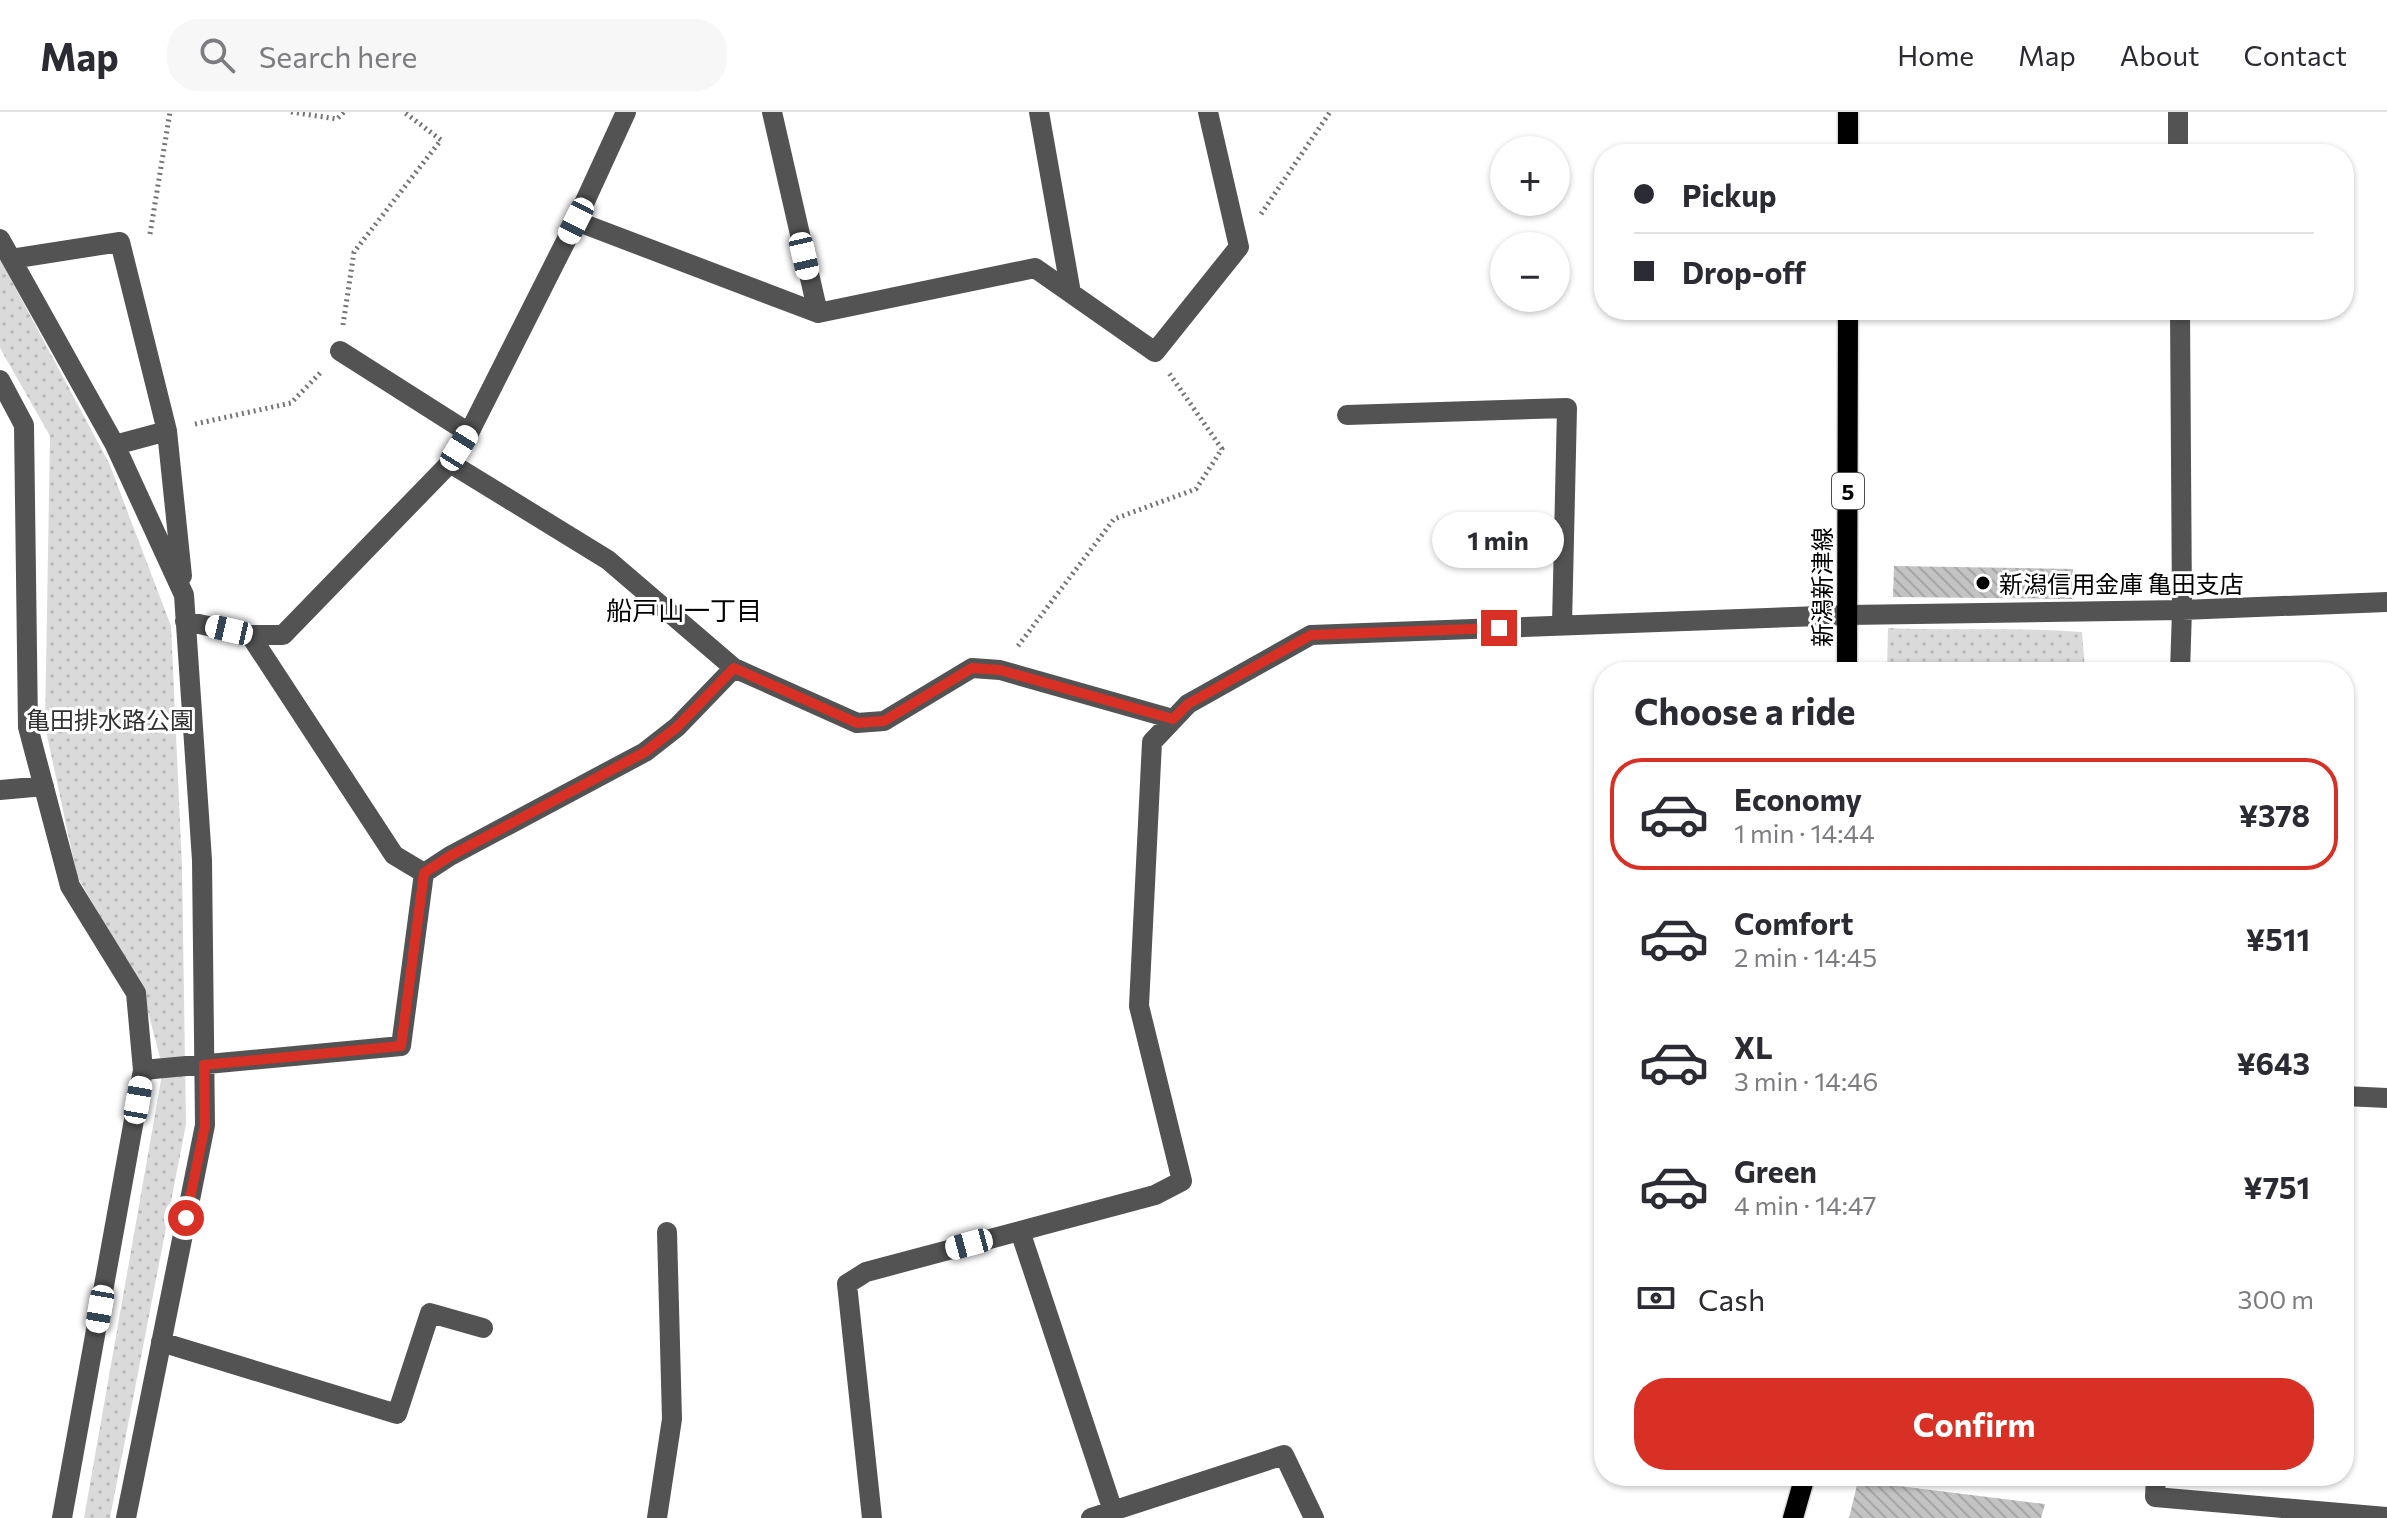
<!DOCTYPE html>
<html lang="en">
<head>
<meta charset="utf-8">
<style>
	body { margin:0; font-family:Commissioner,"Noto Sans JP",sans-serif; background:#f7f7f7; color:#2b2b33; height:100vh; display:flex; flex-direction:column; font-size:30px; white-space:nowrap }
	* { box-sizing:border-box; margin:0 }
	p { font-size:26px; color:#7c7c81 }
	.icon { flex:none; width:44px; height:44px; fill:none; stroke:currentColor; stroke-width:2; stroke-linecap:round; stroke-linejoin:round }
	.map { position:relative; flex:1; overflow:hidden }
	.drawer { position:absolute; left:1594px; top:550px; width:760px; height:824px; display:flex; flex-direction:column; background:#fff; border-radius:32px; box-shadow:0 2px 6px #0004 }
	.drawer>* { flex:none }
	.banner { position:absolute; left:1594px; top:32px; width:760px; height:176px; border-radius:32px; box-shadow:0 2px 6px #0004; display:grid; align-content:center; height:176px; padding:0 40px; background:#fff }
	.buttons { position:absolute; left:1490px; top:24px; display:grid; gap:16px }
	.buttons a { display:grid; place-items:center; width:80px; height:80px; border-radius:50%; background:#fff; box-shadow:0 2px 6px #0004; font-size:40px }
	.end { position:absolute; width:36px; height:36px; margin:-18px; border:10px solid #d93025; background:#fff; box-shadow:0 0 0 4px #fff }
	.from { border-radius:50% }
	.bubble { position:absolute; height:56px; border-radius:28px; background:#fff; box-shadow:0 2px 6px #0004; font-size:26px; font-weight:700; line-height:56px; text-align:center }
	.car { position:absolute; width:24px; height:48px; margin:-24px -12px; border-radius:10px; box-shadow:0 0 6px 2px #0007; background:linear-gradient(#fff 24%,#345 0 40%,#fff 0 76%,#345 0 86%,#fff 0) }
	.banner b { display:flex; align-items:center; gap:28px; height:76px; font-size:30px }
	.banner b+b { border-top:2px solid #e1e1e2 }
	.banner i { width:20px; height:20px; background:#2b2b33 }
	ul { padding:0; list-style:none }
	li { display:flex; align-items:center; gap:24px; height:112px; margin:0 16px 12px; padding:0 24px; border:4px solid transparent; border-radius:32px }
	li div { flex:1 }
	li b { display:block; font-size:30px }
	li em { font-style:normal; font-weight:700 }
	li.selected { border-color:#d93025 }
	li>.icon { width:72px; height:72px; stroke-width:1.5 }
	h2 { padding:0 40px; font-size:36px; line-height:96px }
	.pay { display:flex; align-items:center; gap:20px; height:88px; padding:0 40px; font-size:30px }
	.pay p { margin-inline-start:auto }
	.cta { display:flex; gap:16px; margin-top:auto; padding:16px 40px }
	.cta a { flex:1; height:92px; border-radius:32px; background:#d93025; color:#fff; font-size:32px; font-weight:700; line-height:92px; text-align:center }
	header { display:flex; align-items:center; gap:48px; box-sizing:border-box; height:112px; padding:0 40px; background:#fff; border-bottom:2px solid #e1e1e2 }
	header strong { font-size:38px }
	nav { display:flex; gap:44px; margin-inline-start:auto; font-size:28px }
	.search { width:560px; height:72px; background:#f7f7f7; display:flex; align-items:center; gap:20px; box-sizing:border-box; padding:0 28px; border-radius:32px; color:#7c7c81; font-size:30px }
	.map>svg:first-child { display:block }
	.green { fill:url(#green-dots) }
	.building { fill:url(#building-back-hatch) }
	.lines { fill:none; stroke-linecap:round; stroke-linejoin:round }
	.major-casing { stroke:#dbdbdb; stroke-width:23 }
	.path { stroke:#757575; stroke-width:5; stroke-dasharray:2 4; stroke-linecap:butt }
	.minor { stroke:#535353; stroke-width:20 }
	.major { stroke:#000; stroke-width:20 }
	.route { stroke:#d93025; stroke-width:10 }
	.poi-dot { fill:#000; stroke:#fff; stroke-width:3 }
	.labels { text-anchor:middle; dominant-baseline:central; stroke-width:6; stroke-linejoin:round; paint-order:stroke }
	.shield { fill:#fff; stroke:#4c4c4c; stroke-width:2 }
	.shield-label { font-size:22px; font-weight:bold; fill:#000 }
	.poi-label { font-size:24px; fill:#000; stroke:#fff; text-anchor:start }
	.street-label { font-size:24px; fill:#000; stroke:#fff }
	.park-label { font-size:24px; fill:#313131; stroke:#fff }
	.neighbourhood-label { font-size:26px; fill:#000; stroke:#fff }
</style>
</head>
<body>
<header>
<strong>Map</strong>
<div class="search"><svg class="icon" aria-label="search" viewBox="0 0 24 24"><circle cx="10" cy="10" r="6"/><path d="M15 15l6 6"/></svg>Search here</div>
<nav><a>Home</a><a>Map</a><a>About</a><a>Contact</a></nav>
</header>
<div class="map">
<svg width="2387" height="1406" viewBox="0 0 2387 1406">
	<defs>
		<pattern id="green-dots" width="8" height="8" patternUnits="userSpaceOnUse" patternTransform="scale(2)"><rect width="8" height="8" fill="#dadada"/><path d="M2 2h.1M6 6h.1" fill="none" stroke="#b9b9b9" stroke-width="1.8" stroke-linecap="round"/></pattern>
		<pattern id="building-back-hatch" width="6" height="6" patternUnits="userSpaceOnUse" patternTransform="scale(2)"><rect width="6" height="6" fill="#c3c3c3"/><path d="M-1 5l2 2M0 0l6 6M5-1l2 2" fill="none" stroke="#a6a6a6"/></pattern>
	</defs>
	<rect width="100%" height="100%" fill="#fff"/>
	<!-- green -->
	<path class="green" d="M0,147L109,351L171,514L182,755L186,1012L110,1406H84L163,957L142,877L77,764L45,614L50,324L0,236Z
		M1888,516C1953,519 2017,515 2082,520L2085,557L2157,560H1887Z"/>
	<!-- building -->
	<path class="building" d="M1894,454L2073,457L2072,487L1893,485Z
		M1858,1369L2045,1392L2041,1406H1849Z"/>
	<g class="lines">
		<!-- major casing -->
		<g class="major-casing">
			<path id="major" d="M1848,42V0
				M1847,560L1848,198
				M1793,1406L1805,1364"/>
		</g>
		<!-- path -->
		<path class="path" d="M291,0L337,7L344,0
			M1261,102L1330,0
			M150,122L170,0
			M343,213L354,140L441,28L404,0
			M195,312L291,291L321,260
			M1018,534L1114,407L1196,377L1222,337L1169,261"/>
		<!-- minor -->
		<path class="minor" d="M626,0L576,109L818,201L1035,156L1155,240L1239,135L1208,0
			M772,0L818,201
			M1039,0L1071,181
			M2178,0V42
			M0,127L115,333L184,483L202,748L205,1013L126,1406
			M11,147L120,130L167,319
			M2180,198L2182,498L2180,560
			M340,239L469,321
			M0,268L24,313L28,615L70,774L136,881L143,958L62,1406
			M1347,303L1567,296L1562,513
			M115,333L167,319L182,464
			M450,351L608,448L734,556L857,611L884,609L972,556L1000,558L1173,607
			M250,523H283L450,351L469,321L576,109
			M0,678L44,674
			M424,761L450,744L645,640L677,615L734,556
			M143,958L401,934L424,761L394,743L250,523L185,509
			M2344,984L2387,986
			M1020,1119L1113,1399
			M161,1230L397,1302L430,1201L483,1216
			M2156,1364L2155,1385L2387,1405
			M657,1406L672,1307L667,1120
			M872,1406L847,1172L866,1160L1155,1083L1182,1069L1139,894L1152,630L1188,592L1311,523L1848,503L2182,498L2387,490
			M1091,1406L1284,1343L1314,1406"/>
		<!-- major -->
		<use href="#major" class="major"/>
	</g>
	<g class="lines">
		<!-- route -->
		<path class="route" d="M186,1106L205,1013L204,953L401,934L424,761L450,744L645,640L677,615L734,556L857,611L884,609L972,556L1000,558L1173,607L1188,592L1311,523L1499,516"/>
	</g>
	<!-- markers -->
	<circle class="poi-dot" cx="1983" cy="471" r="8"/>
	<g class="labels">
		<!-- shield labels -->
		<rect class="shield" x="1832" y="361" width="32" height="36" rx="6"/>
		<g class="shield-label">
			<text x="1848" y="379">5</text>
		</g>
		<!-- poi labels -->
		<g class="poi-label">
			<text x="1999" y="471">新潟信用金庫 亀田支店</text>
		</g>
		<!-- street labels -->
		<g class="street-label">
			<text transform="translate(1821 475) rotate(-90)">新潟新津線</text>
		</g>
		<!-- park labels -->
		<g class="park-label">
			<text x="110" y="607">亀田排水路公園</text>
		</g>
		<!-- neighbourhood labels -->
		<g class="neighbourhood-label">
			<text x="684" y="497">船戸山一丁目</text>
		</g>
	</g>
</svg>
<div class="buttons">
<a>+</a>
<a>−</a>
</div>
<i class="end from" style="left:186px;top:1106px"></i>
<i class="end" style="left:1499px;top:516px"></i>
<div class="bubble" style="left:1432px;top:400px;width:132px">1 min</div>
<i class="car" style="left:576px;top:109px;rotate:207deg"></i>
<i class="car" style="left:804px;top:144px;rotate:167deg"></i>
<i class="car" style="left:459px;top:336px;rotate:32deg"></i>
<i class="car" style="left:229px;top:518px;rotate:283deg"></i>
<i class="car" style="left:138px;top:988px;rotate:10deg"></i>
<i class="car" style="left:969px;top:1132px;rotate:255deg"></i>
<i class="car" style="left:100px;top:1197px;rotate:190deg"></i>
<div class="banner">
<b><i class="from"></i>Pickup</b>
<b><i></i>Drop-off</b>
</div>
<section class="drawer">
<h2>Choose a ride</h2>
<ul>
<li class="selected"><svg class="icon" aria-label="car" viewBox="0 0 24 24"><path d="M5 17H2v-5l4-1 3-4h7l3 4 3 1v5h-3M9 17h6M6 11h13"/><circle cx="7" cy="17" r="2"/><circle cx="17" cy="17" r="2"/></svg><div><b>Economy</b><p>1 min · 14:44</p></div><em>¥378</em></li>
<li><svg class="icon" aria-label="car" viewBox="0 0 24 24"><path d="M5 17H2v-5l4-1 3-4h7l3 4 3 1v5h-3M9 17h6M6 11h13"/><circle cx="7" cy="17" r="2"/><circle cx="17" cy="17" r="2"/></svg><div><b>Comfort</b><p>2 min · 14:45</p></div><em>¥511</em></li>
<li><svg class="icon" aria-label="car" viewBox="0 0 24 24"><path d="M5 17H2v-5l4-1 3-4h7l3 4 3 1v5h-3M9 17h6M6 11h13"/><circle cx="7" cy="17" r="2"/><circle cx="17" cy="17" r="2"/></svg><div><b>XL</b><p>3 min · 14:46</p></div><em>¥643</em></li>
<li><svg class="icon" aria-label="car" viewBox="0 0 24 24"><path d="M5 17H2v-5l4-1 3-4h7l3 4 3 1v5h-3M9 17h6M6 11h13"/><circle cx="7" cy="17" r="2"/><circle cx="17" cy="17" r="2"/></svg><div><b>Green</b><p>4 min · 14:47</p></div><em>¥751</em></li>
</ul>
<div class="pay"><svg class="icon" aria-label="cash" viewBox="0 0 24 24"><path d="M3 7h18v10H3z"/><circle cx="12" cy="12" r="2"/></svg>Cash<p>300 m</p></div>
<div class="cta"><a>Confirm</a></div>
</section>
</div>
</body>
</html>
